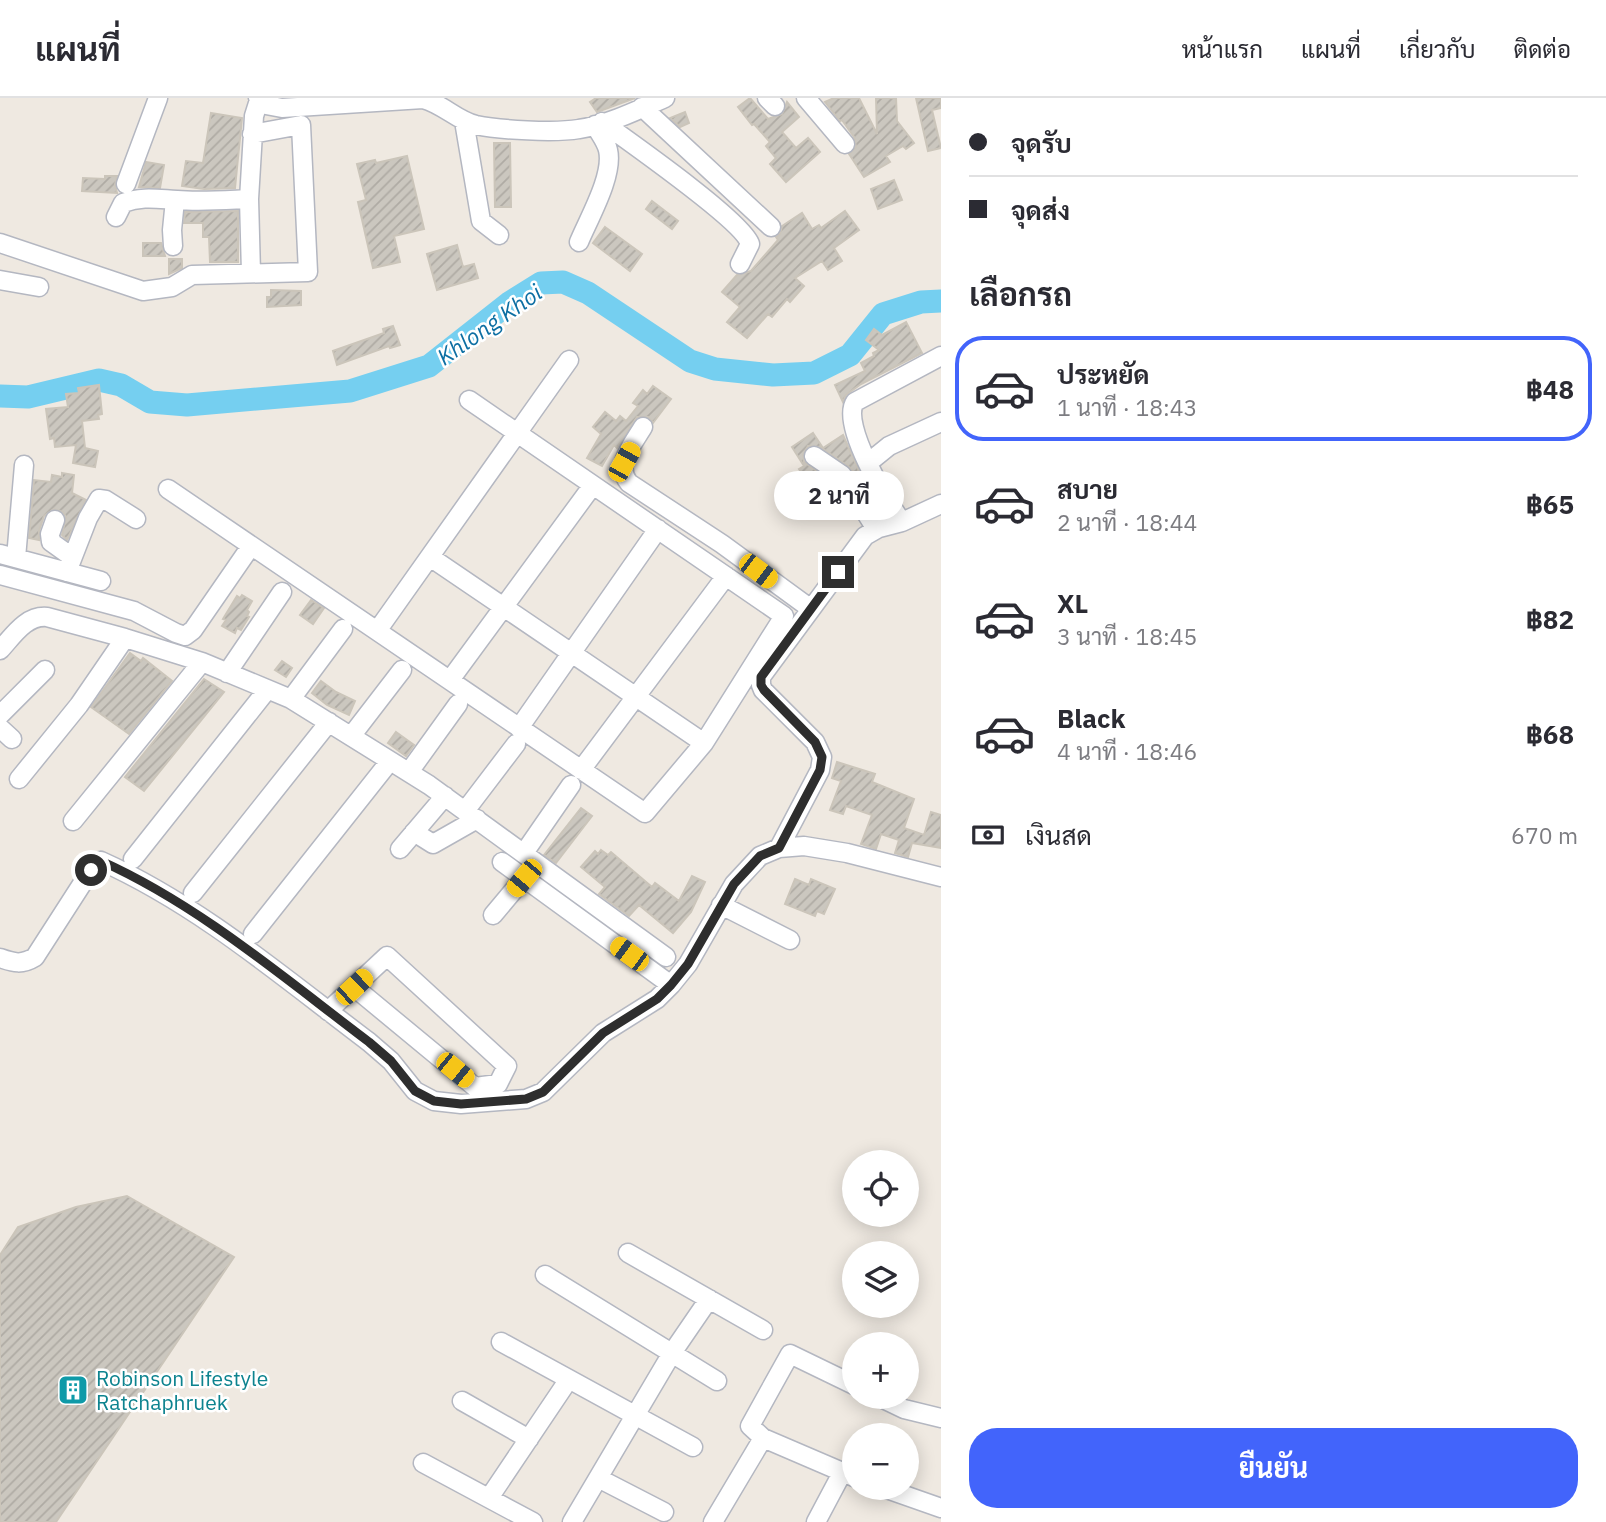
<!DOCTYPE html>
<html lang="th">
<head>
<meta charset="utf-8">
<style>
	body { margin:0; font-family:"IBM Plex Sans",Sarabun,sans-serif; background:#f2f2f3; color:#2b2b33; height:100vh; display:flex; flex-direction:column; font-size:26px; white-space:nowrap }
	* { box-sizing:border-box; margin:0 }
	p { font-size:23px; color:#7c7c81 }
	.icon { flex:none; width:38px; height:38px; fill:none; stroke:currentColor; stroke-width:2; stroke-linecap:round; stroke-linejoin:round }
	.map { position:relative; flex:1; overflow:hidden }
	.drawer { display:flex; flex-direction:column; background:#fff; width:665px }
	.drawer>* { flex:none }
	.top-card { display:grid; align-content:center; height:154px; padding:0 28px; background:#fff }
	.tools { position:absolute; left:842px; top:1052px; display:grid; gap:14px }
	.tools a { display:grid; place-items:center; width:77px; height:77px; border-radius:50%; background:#fff; box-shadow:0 4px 18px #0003; font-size:35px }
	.end { position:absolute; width:32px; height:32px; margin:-16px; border:9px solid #2e2e2e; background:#fff; box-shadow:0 0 0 4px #fff }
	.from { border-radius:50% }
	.bubble { position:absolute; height:49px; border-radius:24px; background:#fff; box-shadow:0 4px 18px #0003; font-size:23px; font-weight:700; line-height:49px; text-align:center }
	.car { position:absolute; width:21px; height:42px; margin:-21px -10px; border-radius:9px; box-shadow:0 0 5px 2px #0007; background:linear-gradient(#f5c518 24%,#345 0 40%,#f5c518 0 76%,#345 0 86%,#f5c518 0) }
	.top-card b { display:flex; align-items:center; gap:24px; height:66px; font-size:26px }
	.top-card b+b { border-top:2px solid #e1e1e2 }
	.top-card i { width:18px; height:18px; background:#2b2b33 }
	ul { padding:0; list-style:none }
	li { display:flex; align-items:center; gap:21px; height:105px; margin:0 14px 10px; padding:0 14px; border:4px solid transparent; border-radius:28px }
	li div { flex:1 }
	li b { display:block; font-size:26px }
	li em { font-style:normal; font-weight:700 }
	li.active { border-color:#4264fb }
	li>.icon { width:63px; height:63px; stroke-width:1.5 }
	h2 { padding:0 28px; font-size:32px; line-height:84px }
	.pay { display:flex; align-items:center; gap:18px; height:77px; padding:0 28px; font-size:26px }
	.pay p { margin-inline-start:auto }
	.cta { display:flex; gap:14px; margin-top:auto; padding:14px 28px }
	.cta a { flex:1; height:80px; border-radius:28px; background:#4264fb; color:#fff; font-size:28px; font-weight:700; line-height:80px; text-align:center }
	header { display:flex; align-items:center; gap:42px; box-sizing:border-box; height:98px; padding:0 35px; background:#fff; border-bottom:2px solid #e1e1e2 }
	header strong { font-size:33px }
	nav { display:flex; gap:38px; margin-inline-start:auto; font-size:24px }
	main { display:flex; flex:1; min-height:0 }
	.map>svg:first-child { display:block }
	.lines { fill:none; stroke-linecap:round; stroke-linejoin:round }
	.river { stroke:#75cff0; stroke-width:23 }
	.building { fill:url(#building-hatch); stroke:#cbc5ba; stroke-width:2 }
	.minor-casing { stroke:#b4b7c1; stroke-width:21 }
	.minor { stroke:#fff; stroke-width:18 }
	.route { stroke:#2e2e2e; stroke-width:9 }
	.labels { text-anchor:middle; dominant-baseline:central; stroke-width:5; stroke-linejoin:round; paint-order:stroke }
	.culture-label { font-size:21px; fill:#0d838f; stroke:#fff; text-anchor:start }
	.water-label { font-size:23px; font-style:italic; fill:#0d6fa3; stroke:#fff }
</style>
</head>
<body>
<header>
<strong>แผนที่</strong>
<nav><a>หน้าแรก</a><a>แผนที่</a><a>เกี่ยวกับ</a><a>ติดต่อ</a></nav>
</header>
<main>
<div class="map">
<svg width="941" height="1424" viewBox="0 0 941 1424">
	<defs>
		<pattern id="building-hatch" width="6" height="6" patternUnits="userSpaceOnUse" patternTransform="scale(1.75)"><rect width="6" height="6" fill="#cbc7bf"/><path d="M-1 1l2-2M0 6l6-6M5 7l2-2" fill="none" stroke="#afaba4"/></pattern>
	</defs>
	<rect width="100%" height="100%" fill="#efe9e1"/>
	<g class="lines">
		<!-- river -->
		<path class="river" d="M0,298L28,299L99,282L121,287L150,304L187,307L350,293L429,268L509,205L541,185L563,184L588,195L690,263L715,271L773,277L814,275L850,257L883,216L921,204L941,203"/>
	</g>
	<!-- building -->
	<path class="building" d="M596,0H635L597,14L590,4Z
		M750,0L768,21L782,16L787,4L799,19L782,34L796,50L808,40L820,54L786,84L770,66L776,60L766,48L770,44L754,26L752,27L738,9Z
		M834,0H859L877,36L876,0H896L897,23L914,45L906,51L903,48L886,58L890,64L864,79L849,56L856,49L854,39L842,22L840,23L825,4Z
		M916,0H941V10L932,12L941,50L928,53Z
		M685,14L689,25L680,29L670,20Z
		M211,15L242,20L235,90L204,91L182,88L186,63L203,65Z
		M494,45H510L511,109H495Z
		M407,58L424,131L394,138L400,164L373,170L358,104L366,102L357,66L375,62L376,65Z
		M146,64L164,67L160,90L139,89Z
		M105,78H117L115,87L117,95L82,93L83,80L105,81Z
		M894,82L902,102L878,111L871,91Z
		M652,103L678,123L672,131L646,111Z
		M238,113V164H210L209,139H203V125H184L185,114Z
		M845,113L859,132L834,150L842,163L828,172L822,163L795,180L804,188L790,204L787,201L772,219L768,216L747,240L727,224L740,209L722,194L737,177L751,173L778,142L776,139L780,136L782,128L802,115L812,131L819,127L821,130Z
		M605,129L642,156L630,173L593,145Z
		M143,145H161L165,158H143Z
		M457,147L463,169L474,166L478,180L437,192L427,156Z
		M169,161H182V170L169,176Z
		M271,192L301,193V207L267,209V199H271Z
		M906,224L922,255L861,286L846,297L843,304L835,287L865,273L861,265L874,258L873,255L879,252L866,242L874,231L882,237Z
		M393,228L400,247L390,250L389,248L337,267L333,253L384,235L383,231Z
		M99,287L102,316L98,317L99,321L82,323L85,350L98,353L95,369L73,365L76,347L55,349L54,340L50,341L46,311L68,309L66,296L79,295L78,290Z
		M653,288L671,301L653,325L648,319H637L617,350L614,347L602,368L587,360L601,336L593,329L605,314L616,323L620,318L626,323L638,308L633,305L643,292L647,296Z
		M813,335L823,350L843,337L859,373L855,376L848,368L820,349L808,348L803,357L804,364L834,385L838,393L812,411L793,385L803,377L799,371L804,368L792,349Z
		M62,375L74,377L72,395L86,402L67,442L62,437L66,419L63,414L54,411L44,418L39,433V442L29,440L34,382L51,384L52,377L62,379Z
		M242,497L252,503L247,512L249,514L247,518L249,519L241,532L237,530L235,535L222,528L226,522L223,521L237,498L240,500Z
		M311,502L324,510L313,526L300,517Z
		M130,555L141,563L143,560L172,583L129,636L91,609Z
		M282,563L292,570L286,579L275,572Z
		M204,581L224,594L144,693L125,679Z
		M321,583L336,594L355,603L349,617L327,607L312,595Z
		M396,634L414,647L406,658L388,645Z
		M837,664L875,676L872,684L914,701L904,730L924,737L931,714L941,717V750L912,745L908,759L895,755L899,742L881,736L876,751L861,746L872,717L846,708L843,716L830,712L841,683L832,680Z
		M581,710L592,718L556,765L544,757Z
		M601,752L608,757L611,754L652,789L655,785L679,803L692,778L705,784L691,814L673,835L639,807L629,818L599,796L605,789L581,769L595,753L598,756Z
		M795,781L809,787L811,781L835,791L824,816L817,813L815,818L785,806Z
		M127,1098L234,1159L56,1424H0V1157L18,1129L76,1109Z"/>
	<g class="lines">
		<!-- minor casing -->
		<g class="minor-casing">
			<path id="minor" d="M258,0L266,7L282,10L423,1C443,6 456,22 476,27C499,32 555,35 579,31C607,27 638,12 665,0
				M767,0L775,8
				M806,0L845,46
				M642,9L771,129
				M464,23L481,123L499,137
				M602,24C627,42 744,124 750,146L740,166
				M126,86L158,0
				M249,101L251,175
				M116,119L123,105C142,98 157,101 177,102C201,104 226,102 249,101L254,18L259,2
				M579,144C589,120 614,77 608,52C606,43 599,35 595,27
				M0,145L143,193L172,189L192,177L308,174L301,27L252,36
				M173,148L172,132L175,102
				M0,182L39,189
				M643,329C633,346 614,367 629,385L722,446L811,511
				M814,358L842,377L876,431
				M868,365L889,348L941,324
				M168,391L645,715L704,645L784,518L469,302
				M55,422L50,436L51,444L72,459
				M902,424C887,403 840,326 855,304L941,258
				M0,456L101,483
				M430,459L704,645
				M16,460L24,367
				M67,474L88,420L99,401L106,402L136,421
				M0,477L134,513L176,535L185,538L193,532L251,448
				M377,533L569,262
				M0,552C13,538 26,517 47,519L125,540L202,564L291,601L429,687L666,859
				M227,575L282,494
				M450,582L593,387
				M291,601L343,531
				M0,617L45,572
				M0,630L12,641
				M519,630L658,431
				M352,637L402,572
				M581,672L726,478
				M409,674L458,606
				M19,681L79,607L125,540
				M465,713L516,646
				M73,723L202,564
				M414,734L433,746L477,721
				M779,750L820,672L822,659L815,644L763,592L761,587V579L865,438L879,430L902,424L941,406
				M400,751L445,698
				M524,755L571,687
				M133,761L267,592
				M502,764L671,887
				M193,795L329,624
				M721,807L790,842
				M493,817L524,780
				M253,836L390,663
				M0,860C14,865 22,867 35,859L91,772L101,763C199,807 284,880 369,944L391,963L415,993L434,1003L461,1006L526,1001L543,994L603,935L657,901L671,887L688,866L734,786L760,758L779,750L804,748L847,755L941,779
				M328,913L387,858L507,968L498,986L475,989L354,889
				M628,1155L763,1232
				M545,1177L717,1283
				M501,1244L693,1349
				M877,1298L904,1311L941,1320
				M462,1303L529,1341
				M763,1340L750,1328L790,1256L854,1287
				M423,1365L533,1424
				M598,1380L664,1414
				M884,1390L941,1410
				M489,1400L569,1281
				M572,1424L672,1255L709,1201
				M713,1424L763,1340L854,1379
				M816,1424L842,1375"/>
		</g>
		<!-- minor -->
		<use href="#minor" class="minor"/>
	</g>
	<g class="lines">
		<!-- route -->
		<path class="route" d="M91,772L101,763C199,807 284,880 369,944L391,963L415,993L434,1003L461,1006L526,1001L543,994L603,935L657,901L671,887L688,866L734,786L760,758L779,750L820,672L822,659L815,644L764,592L761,587V579L838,474"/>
	</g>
	<!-- icons -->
	<defs>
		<g id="building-square" transform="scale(1.575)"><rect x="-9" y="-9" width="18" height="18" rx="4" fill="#0f9aa8" stroke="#fff"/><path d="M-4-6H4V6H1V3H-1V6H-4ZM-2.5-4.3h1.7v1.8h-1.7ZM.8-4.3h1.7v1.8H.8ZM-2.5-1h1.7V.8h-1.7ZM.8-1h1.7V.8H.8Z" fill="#fff"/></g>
	</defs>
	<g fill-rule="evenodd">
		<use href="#building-square" x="73" y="1292"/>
	</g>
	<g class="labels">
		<!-- culture labels -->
		<g class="culture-label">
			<text x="96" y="1280">Robinson Lifestyle<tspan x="96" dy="24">Ratchaphruek</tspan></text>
		</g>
		<!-- water labels -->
		<g class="water-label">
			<text transform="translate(489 226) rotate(-35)">Khlong Khoi</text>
		</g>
	</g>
</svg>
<div class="tools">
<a><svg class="icon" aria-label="locate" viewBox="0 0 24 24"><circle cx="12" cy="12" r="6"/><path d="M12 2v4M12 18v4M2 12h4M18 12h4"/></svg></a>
<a><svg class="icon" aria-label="layers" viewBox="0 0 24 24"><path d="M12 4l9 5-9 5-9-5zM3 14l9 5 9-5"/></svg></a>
<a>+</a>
<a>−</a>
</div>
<i class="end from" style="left:91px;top:772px"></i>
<i class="end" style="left:838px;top:474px"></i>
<div class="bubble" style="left:774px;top:373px;width:130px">2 นาที</div>
<i class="car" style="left:624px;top:364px;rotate:29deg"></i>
<i class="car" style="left:758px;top:473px;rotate:127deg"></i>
<i class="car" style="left:524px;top:780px;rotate:220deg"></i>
<i class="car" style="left:629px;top:856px;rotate:306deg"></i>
<i class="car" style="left:354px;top:889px;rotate:47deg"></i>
<i class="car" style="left:455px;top:972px;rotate:129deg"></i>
</div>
<section class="drawer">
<div class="top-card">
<b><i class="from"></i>จุดรับ</b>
<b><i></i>จุดส่ง</b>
</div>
<h2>เลือกรถ</h2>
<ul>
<li class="active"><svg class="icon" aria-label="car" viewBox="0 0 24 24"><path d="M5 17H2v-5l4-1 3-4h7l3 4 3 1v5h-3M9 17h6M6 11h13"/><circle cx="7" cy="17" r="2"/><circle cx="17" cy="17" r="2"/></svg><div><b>ประหยัด</b><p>1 นาที · 18:43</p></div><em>฿48</em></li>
<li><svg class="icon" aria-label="car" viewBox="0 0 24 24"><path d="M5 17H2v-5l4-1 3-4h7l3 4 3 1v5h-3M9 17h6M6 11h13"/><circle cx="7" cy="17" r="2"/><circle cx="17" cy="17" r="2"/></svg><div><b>สบาย</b><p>2 นาที · 18:44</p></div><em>฿65</em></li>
<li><svg class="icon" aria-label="car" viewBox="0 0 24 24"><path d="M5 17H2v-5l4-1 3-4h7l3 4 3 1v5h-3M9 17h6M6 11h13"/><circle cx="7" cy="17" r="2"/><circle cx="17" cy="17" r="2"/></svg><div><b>XL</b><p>3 นาที · 18:45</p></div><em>฿82</em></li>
<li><svg class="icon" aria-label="car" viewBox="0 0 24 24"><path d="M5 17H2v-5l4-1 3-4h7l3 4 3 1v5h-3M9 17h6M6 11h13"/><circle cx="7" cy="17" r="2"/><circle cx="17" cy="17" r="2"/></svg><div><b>Black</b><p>4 นาที · 18:46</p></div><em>฿68</em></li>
</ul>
<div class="pay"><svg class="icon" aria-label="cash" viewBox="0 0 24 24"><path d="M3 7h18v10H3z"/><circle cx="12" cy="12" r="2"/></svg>เงินสด<p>670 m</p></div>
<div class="cta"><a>ยืนยัน</a></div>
</section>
</main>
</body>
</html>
